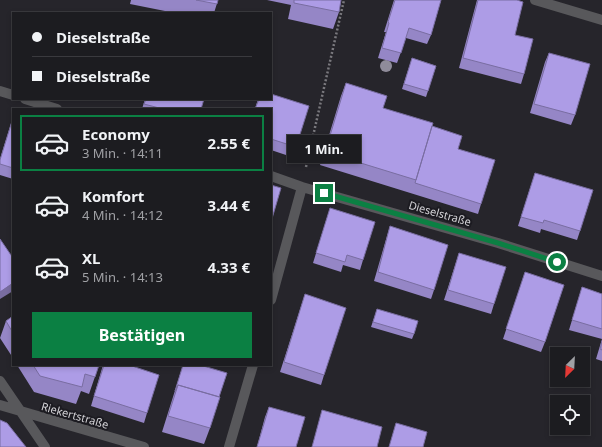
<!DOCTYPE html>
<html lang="de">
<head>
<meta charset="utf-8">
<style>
	body { margin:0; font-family:"Noto Sans",sans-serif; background:#252529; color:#f1f3f6; height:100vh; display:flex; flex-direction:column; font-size:15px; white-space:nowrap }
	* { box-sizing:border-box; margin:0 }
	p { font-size:13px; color:#a0a1a5 }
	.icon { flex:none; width:22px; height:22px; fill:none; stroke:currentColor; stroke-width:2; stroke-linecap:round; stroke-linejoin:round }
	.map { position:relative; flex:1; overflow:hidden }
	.details { position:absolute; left:12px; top:108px; width:260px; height:258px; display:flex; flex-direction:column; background:#1c1c20; border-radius:0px; box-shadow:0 2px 6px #0003,0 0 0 1px #3a3a3e }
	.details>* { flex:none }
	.top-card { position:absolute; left:12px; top:12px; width:260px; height:88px; border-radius:0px; box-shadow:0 2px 6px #0003,0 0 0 1px #3a3a3e; display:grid; align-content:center; height:88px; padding:0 20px; background:#1c1c20 }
	.needle { width:26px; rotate:204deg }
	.tools { position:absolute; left:550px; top:347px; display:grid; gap:8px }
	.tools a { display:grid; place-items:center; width:40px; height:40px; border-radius:0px; background:#1c1c20; box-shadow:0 2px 6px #0003,0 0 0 1px #3a3a3e; font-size:20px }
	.end { position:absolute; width:18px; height:18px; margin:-9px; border:5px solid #0b8043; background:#fff; box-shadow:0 0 0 2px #fff }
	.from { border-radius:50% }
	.bubble { position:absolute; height:28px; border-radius:0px; background:#1c1c20; box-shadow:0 2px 6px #0003,0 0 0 1px #3a3a3e; font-size:13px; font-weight:700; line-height:28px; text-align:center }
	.top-card b { display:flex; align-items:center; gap:14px; height:38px; font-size:15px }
	.top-card b+b { border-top:1px solid #3a3a3e }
	.top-card i { width:10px; height:10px; background:#f1f3f6 }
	ul { padding:7px 0 0; list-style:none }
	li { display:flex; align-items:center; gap:12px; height:56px; margin:0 8px 6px; padding:0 12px; border:2px solid transparent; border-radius:0px }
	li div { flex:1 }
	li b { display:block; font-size:15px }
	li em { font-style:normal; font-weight:700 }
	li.current { border-color:#0b8043 }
	li>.icon { width:36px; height:36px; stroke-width:1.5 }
	.primary-button { display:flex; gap:8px; margin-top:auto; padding:8px 20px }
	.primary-button a { flex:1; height:46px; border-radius:0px; background:#0b8043; color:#fff; font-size:16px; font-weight:700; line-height:46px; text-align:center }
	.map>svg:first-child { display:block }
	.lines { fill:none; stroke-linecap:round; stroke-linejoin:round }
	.path { stroke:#7a797e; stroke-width:2.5; stroke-dasharray:2 2; stroke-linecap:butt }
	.minor { stroke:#58585b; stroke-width:10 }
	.tree { fill:#8f8c9a }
	.wall { fill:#9586c6 }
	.shaded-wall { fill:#796da1 }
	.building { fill:#ad9ce6; stroke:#796da1 }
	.route { stroke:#0b8043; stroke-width:5 }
	.labels { text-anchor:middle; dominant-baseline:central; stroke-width:4; stroke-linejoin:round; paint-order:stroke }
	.street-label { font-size:11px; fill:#d5d4d8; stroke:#1c1b21 }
</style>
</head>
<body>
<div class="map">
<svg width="602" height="447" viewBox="0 0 602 447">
	<rect width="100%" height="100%" fill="#26252b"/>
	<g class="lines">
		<!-- path -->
		<path class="path" d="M306,167L344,0"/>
		<!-- minor -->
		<path class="minor" d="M535,0L602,20
			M0,91L13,95
			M25,99L57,109
			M271,176L302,187L498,243L602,276
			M271,300L302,187
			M0,381L45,447
			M0,405L144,447
			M229,447L253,365"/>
	</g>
	<!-- trees -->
	<circle class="tree" cx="386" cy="66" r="6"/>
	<!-- wall -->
	<path class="wall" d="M131,0H218L214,13H175L130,4Z
		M267,0H341L339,12L333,29L288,19L291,5Z
		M394,0H441L431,35L427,44L406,38L397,63L378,58L386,32H384Z
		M477,0H517L515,35L524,74L521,84L459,68Z
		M549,53L575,115L571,125L530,113L545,62Z
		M412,58L436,66L426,97L402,89Z
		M346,83L383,108L432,126L458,149L481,204L478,214L320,165L341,96Z
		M145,99H204L201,109H142Z
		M258,99H271L296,147L292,157L271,150V109H255Z
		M13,117V179L0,175V159Z
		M535,173L580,231L577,240L541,229L540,233L518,226Z
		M330,208L363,260L360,270L343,265L341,272L313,263Z
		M390,226L434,290L431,299L374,281L387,236Z
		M459,253L494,304L491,314L444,300Z
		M522,282L545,342L541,352L503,339Z
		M582,287L602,294V361L596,359L602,339L569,330Z
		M305,294L324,375L321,385L280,372Z
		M377,309L414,334L412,339L371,327Z
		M13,316V358L0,338L6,321Z
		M17,365H99L89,394L81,391L76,404L34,392Z
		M103,365H129L147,413L144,423L91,406Z
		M183,365L210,428L204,444L162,432Z
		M269,407L296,447H257L265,417Z"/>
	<!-- shaded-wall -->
	<path class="shaded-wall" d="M13,283V291L0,299V292Z"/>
	<!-- building -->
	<path class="building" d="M196,0H218L217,4Z
		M294,0H341L339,12L294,3Z
		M395,0H441L431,35L409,28L401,53L382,48L389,23L388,22Z
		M478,0H517L523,2L515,35L533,39L524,74L463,58Z
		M549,53L590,64L575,115L534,104Z
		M412,58L436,66L428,91L404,84Z
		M346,83L387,96L383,108L433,123L416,180L325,152Z
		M271,94L309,106L296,147L271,139V109H255L259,99H271Z
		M146,99H204L201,109H163L144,104Z
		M13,118V168L0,164V160Z
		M432,126L462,136L458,149L495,160L481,204L415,183Z
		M535,173L593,190L580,231L544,220L543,223L521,217Z
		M271,185L281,188L271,222Z
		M330,208L375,222L363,260L347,255L345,262L316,253Z
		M390,226L448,245L434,290L378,272Z
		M0,239L13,258V283L0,292Z
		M459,253L506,267L494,304L448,290Z
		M525,272L564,285L545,342L506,329Z
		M582,287L602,294V329L572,320Z
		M305,294L346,308L324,375L284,362Z
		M377,309L418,321L414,334L373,322Z
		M13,316V333L6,321Z
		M602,341V350L600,349Z
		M33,365H99L95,377L85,374L82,387L40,376Z
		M104,365H129L159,375L147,413L94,396Z
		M183,365H200L227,373L219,397L178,385L175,391Z
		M178,385L220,397L210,428L168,416Z
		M269,407L305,417L296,447H257Z
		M322,410L382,427L377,447H312Z
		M0,420L7,423L26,447H0Z
		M396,423L427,432L423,447H389Z"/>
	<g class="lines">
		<!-- route -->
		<path class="route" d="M324,193L498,243L557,262"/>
	</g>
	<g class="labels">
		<!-- street labels -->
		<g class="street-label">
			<text transform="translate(440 213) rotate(16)">Dieselstraße</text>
			<text transform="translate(75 415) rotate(16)">Riekertstraße</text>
		</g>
	</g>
</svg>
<div class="tools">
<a><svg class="needle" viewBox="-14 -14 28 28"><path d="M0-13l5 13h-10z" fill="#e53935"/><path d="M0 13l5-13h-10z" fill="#a0a1a5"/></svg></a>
<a><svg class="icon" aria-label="locate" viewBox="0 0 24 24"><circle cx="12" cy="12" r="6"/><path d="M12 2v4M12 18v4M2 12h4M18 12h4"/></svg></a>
</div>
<i class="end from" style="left:557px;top:262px"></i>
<i class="end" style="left:324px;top:193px"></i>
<div class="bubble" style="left:287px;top:135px;width:74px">1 Min.</div>
<div class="top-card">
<b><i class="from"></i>Dieselstraße</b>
<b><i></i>Dieselstraße</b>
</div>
<section class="details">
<ul>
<li class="current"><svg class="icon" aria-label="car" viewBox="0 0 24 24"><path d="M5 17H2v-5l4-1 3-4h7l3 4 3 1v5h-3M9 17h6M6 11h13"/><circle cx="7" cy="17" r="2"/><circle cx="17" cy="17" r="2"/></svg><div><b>Economy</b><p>3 Min. · 14:11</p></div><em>2.55 €</em></li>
<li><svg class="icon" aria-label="car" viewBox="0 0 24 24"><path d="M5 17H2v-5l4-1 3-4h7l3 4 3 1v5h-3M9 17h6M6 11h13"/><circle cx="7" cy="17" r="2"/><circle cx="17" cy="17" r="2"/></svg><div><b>Komfort</b><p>4 Min. · 14:12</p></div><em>3.44 €</em></li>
<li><svg class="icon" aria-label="car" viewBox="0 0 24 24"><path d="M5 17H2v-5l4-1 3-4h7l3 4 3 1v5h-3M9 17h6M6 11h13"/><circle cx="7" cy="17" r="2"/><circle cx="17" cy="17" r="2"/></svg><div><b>XL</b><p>5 Min. · 14:13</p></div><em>4.33 €</em></li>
</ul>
<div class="primary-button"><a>Bestätigen</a></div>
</section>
</div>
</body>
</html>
